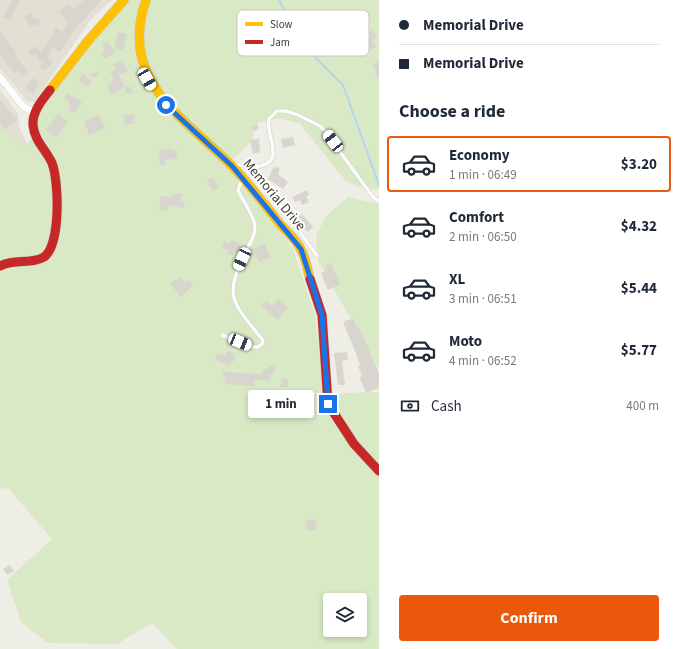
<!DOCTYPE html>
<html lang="en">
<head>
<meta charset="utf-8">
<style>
	body { margin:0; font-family:"Source Sans 3",sans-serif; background:#f6f6f7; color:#1f2937; height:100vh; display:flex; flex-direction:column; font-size:15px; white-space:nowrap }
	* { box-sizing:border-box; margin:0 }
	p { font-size:13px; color:#747a83 }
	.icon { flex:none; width:22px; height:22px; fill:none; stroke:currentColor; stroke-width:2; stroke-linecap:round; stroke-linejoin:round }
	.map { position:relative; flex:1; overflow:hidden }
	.drawer { display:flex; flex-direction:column; background:#fff; width:300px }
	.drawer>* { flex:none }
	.guide { display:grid; align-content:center; height:88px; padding:0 20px; background:#fff }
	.controls { position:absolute; left:323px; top:593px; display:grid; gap:8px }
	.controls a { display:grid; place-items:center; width:44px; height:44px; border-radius:4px; background:#fff; box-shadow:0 2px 6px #0003; font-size:20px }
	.end { position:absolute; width:18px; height:18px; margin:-9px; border:5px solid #1a73e8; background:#fff; box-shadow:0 0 0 2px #fff }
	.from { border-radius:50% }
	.bubble { position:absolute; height:28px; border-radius:4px; background:#fff; box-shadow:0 2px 6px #0003; font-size:13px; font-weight:700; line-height:28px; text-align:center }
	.car { position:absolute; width:12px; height:24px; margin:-12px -6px; border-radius:5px; box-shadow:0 0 3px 1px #0007; background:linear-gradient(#fff 24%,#345 0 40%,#fff 0 76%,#345 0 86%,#fff 0) }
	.guide b { display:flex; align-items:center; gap:14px; height:38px; font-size:15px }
	.guide b+b { border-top:1px solid #e0e1e3 }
	.guide i { width:10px; height:10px; background:#1f2937 }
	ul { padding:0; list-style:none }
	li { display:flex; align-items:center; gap:12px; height:56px; margin:0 8px 6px; padding:0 12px; border:2px solid transparent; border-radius:4px }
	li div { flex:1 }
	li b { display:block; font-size:15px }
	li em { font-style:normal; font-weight:700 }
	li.current { border-color:#ea580c }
	li>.icon { width:36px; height:36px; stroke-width:1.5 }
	h2 { padding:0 20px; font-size:18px; line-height:48px }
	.pay { display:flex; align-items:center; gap:10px; height:44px; padding:0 20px; font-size:15px }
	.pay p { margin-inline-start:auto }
	.action { display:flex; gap:8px; margin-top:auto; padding:8px 20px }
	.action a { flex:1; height:46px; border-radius:4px; background:#ea580c; color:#fff; font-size:16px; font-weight:700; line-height:46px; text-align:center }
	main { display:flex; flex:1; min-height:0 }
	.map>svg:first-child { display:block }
	.residential { fill:#e2dfd3 }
	.green { fill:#d9e9c6; fill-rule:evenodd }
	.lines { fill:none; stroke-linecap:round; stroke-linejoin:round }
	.stream { stroke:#b7d4ec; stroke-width:2 }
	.building { fill:#d8d5cf }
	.lane-casing { stroke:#cccac4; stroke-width:4.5 }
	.street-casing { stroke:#cccac4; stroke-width:8 }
	.slow-casing { stroke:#cecabd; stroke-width:10 }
	.jam-casing { stroke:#cecabd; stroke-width:10 }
	.lane { stroke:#fcfcfb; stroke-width:3.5 }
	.street { stroke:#fcfcfb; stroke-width:7 }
	.slow { stroke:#ffc107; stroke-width:9 }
	.jam { stroke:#c62828; stroke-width:9 }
	.route { stroke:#1a73e8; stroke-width:5 }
	.labels { text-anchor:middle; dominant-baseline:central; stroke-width:4; stroke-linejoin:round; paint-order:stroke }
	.street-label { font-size:14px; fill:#433e34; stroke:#fff }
	.key { fill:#fff; stroke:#c7c5c2; stroke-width:1 }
	.key-label { font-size:11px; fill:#433e34 }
</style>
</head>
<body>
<main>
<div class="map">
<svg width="379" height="649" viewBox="0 0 379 649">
	<rect width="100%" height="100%" fill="#eeede6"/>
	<!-- residential -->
	<path class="residential" d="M0,0H112L91,19L34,102L27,101L0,68Z
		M0,90L18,114L19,126L46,188L0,177Z"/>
	<!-- green -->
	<path class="green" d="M126,0H379V187L376,190L356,186L345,180L300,124L279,118L258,123L250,143L229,163L293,249L315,315L324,394L379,392V649H177L152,623L117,644L48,643L21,622L7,580L52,539L8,488L0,489V120L24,148L35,134L40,107ZM330,600H360V630H330Z
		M348,197L379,204V369L318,261L316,236L325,217Z"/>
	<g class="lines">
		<!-- stream -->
		<path class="stream" d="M279,0L295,31L317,59L343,85L379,185"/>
	</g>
	<!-- building -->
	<path class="building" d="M12,0H20L10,20L3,17Z
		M83,0H102L76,28L60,52L54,48L52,49L48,56L53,63L44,71L40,66L44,60L41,62L35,54L32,57L27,52L35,46L41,52L55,32L53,30L56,27L62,32L68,23L59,11L69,4L74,9Z
		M30,13L34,19L37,17L41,24L36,27L34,24L30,27L24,17Z
		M373,30L377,38L372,41L376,47L370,50L363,36Z
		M0,32L17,53L15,55L28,72L23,76L19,71L15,73L9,66L8,67L0,55Z
		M118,32L127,34L123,50L114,48Z
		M108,41L115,53L104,59L101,52L105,50L102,45Z
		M123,60L128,71L119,75L125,87L111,94L107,86L112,84L111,81L114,79L110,72L116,70L113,64Z
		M379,62V79H378L373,64Z
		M98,71L100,75L93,78L91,74Z
		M83,72L85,76L92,81L87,87L79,81Z
		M33,78L40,82L33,94L25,89Z
		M125,87H132L133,93H126Z
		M68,93L82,102L74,113L68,109L70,106L69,104L70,103L64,98Z
		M0,100L17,120L5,130L0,124Z
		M58,114L68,122L56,138L46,130Z
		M134,114L135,123L125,125L124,115Z
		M99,115L105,128L89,135L84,121Z
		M256,124L259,128L254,131L251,127Z
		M293,137L295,145L283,148L281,139Z
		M259,139L260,152L253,154L250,140Z
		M172,148L173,150H176L177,159L165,160V165H160L159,151Z
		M274,167L280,168L278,174L288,182L283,189L268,179Z
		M213,177L219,188L213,191L207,180Z
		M307,190L309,195L306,196L309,202L302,205L300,200L295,202L292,197Z
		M175,193L182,194L181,201L185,202L184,208L168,205L167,211L159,209L161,196L171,197V196H174Z
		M302,214L313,227L308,232L304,228L302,229L299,225L301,223L297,218Z
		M231,240L240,243L239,254L234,252L233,256L227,254L228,250L222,248L224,241L230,243Z
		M265,244L270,257L259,262L253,249Z
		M331,263L340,284L328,290L321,273L328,270L326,265Z
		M181,277L185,283L189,280L193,285L181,298L170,283Z
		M278,299L288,307L278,320L261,305L267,301L273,306Z
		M353,318L357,328L359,327L379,373V388L366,393L359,377L362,376L358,366L360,365L355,351L343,322Z
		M227,351L234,353L233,356L235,357L234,362L231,361L230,365L215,360L217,353L225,355Z
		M347,352L348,360L342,361L345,385H338L334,353Z
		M269,366H274V374H271L270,381L255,379L254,386L225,384L226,378H223V372L262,374L264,369H269Z
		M281,378L288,379V387H281Z
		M305 525a6 6 0 1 1 12 0a6 6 0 1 1-12 0Z
		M10,565L14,571L7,575L3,569Z"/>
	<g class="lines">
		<!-- lane casing -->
		<g class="lane-casing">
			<path id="lane" d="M234,165C241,164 246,167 253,167C289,165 265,137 269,119L277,111H286L298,115L320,126L325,131L373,197L379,201
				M250,167L254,174L282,207L317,256
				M222,335L253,347H258L263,343L262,339C230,300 224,296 247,249C251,242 255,235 255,226C253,213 243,202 238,190L242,179"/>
		</g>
		<!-- street casing -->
		<g class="street-casing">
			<path id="street" d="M0,77L22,105L35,114"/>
		</g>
		<!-- slow casing -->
		<g class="slow-casing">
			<path id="slow" d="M146,0C118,80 182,116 231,165C249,183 264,204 280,224C287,232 297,240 301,250C306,258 307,269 310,279
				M50,90L87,42L124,0"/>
		</g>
		<!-- jam casing -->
		<g class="jam-casing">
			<path id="jam" d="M0,266C14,258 31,265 44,257C61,245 59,181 52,163C46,150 34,140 33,125C32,112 42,100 50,90
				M310,279L322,315L328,404L354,444L379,471"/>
		</g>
		<!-- lane -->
		<use href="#lane" class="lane"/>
		<!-- street -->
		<use href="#street" class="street"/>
		<!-- slow -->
		<use href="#slow" class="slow"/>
		<!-- jam -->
		<use href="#jam" class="jam"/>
	</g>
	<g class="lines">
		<!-- route -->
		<path class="route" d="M166,105L232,166L301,249L322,315L328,404"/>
	</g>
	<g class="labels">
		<!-- street labels -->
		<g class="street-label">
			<text transform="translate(274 195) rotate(50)">Memorial Drive</text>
		</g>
	</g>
	<!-- legend -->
	<rect x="237" y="10" width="132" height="46" rx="6" class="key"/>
	<rect x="245" y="22" width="18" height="4" fill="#ffc107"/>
	<rect x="245" y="40" width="18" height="4" fill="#c62828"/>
	<g class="key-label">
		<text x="270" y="28">Slow</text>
		<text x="270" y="46">Jam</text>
	</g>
</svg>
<div class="controls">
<a><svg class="icon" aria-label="layers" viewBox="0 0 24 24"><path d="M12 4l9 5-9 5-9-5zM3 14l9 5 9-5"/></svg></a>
</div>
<i class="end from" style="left:166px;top:105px"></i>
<i class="end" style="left:328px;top:404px"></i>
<div class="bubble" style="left:248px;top:390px;width:66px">1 min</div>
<i class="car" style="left:147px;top:79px;rotate:150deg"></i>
<i class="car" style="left:333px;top:141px;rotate:322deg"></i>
<i class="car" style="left:242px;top:259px;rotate:205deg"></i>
<i class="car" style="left:240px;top:342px;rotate:112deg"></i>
</div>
<section class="drawer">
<div class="guide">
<b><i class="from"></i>Memorial Drive</b>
<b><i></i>Memorial Drive</b>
</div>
<h2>Choose a ride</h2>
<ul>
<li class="current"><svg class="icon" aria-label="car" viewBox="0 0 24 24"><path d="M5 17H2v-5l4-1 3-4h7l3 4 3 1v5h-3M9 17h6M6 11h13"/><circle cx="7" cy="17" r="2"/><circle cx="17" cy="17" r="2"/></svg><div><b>Economy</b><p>1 min · 06:49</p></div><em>$3.20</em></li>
<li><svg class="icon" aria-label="car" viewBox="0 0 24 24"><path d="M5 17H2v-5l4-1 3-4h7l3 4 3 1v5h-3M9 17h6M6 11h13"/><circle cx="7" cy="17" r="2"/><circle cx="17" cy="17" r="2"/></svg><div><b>Comfort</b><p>2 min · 06:50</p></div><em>$4.32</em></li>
<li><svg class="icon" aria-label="car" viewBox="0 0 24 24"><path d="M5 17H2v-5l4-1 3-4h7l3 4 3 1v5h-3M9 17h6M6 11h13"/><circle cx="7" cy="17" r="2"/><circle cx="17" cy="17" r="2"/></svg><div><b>XL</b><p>3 min · 06:51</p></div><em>$5.44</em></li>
<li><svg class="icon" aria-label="car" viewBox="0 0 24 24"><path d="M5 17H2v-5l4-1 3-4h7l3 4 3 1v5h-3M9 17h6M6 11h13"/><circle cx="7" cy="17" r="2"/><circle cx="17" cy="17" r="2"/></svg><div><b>Moto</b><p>4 min · 06:52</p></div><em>$5.77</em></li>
</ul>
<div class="pay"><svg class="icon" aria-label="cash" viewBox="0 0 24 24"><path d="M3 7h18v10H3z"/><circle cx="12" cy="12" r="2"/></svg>Cash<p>400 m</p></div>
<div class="action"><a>Confirm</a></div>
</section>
</main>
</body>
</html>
